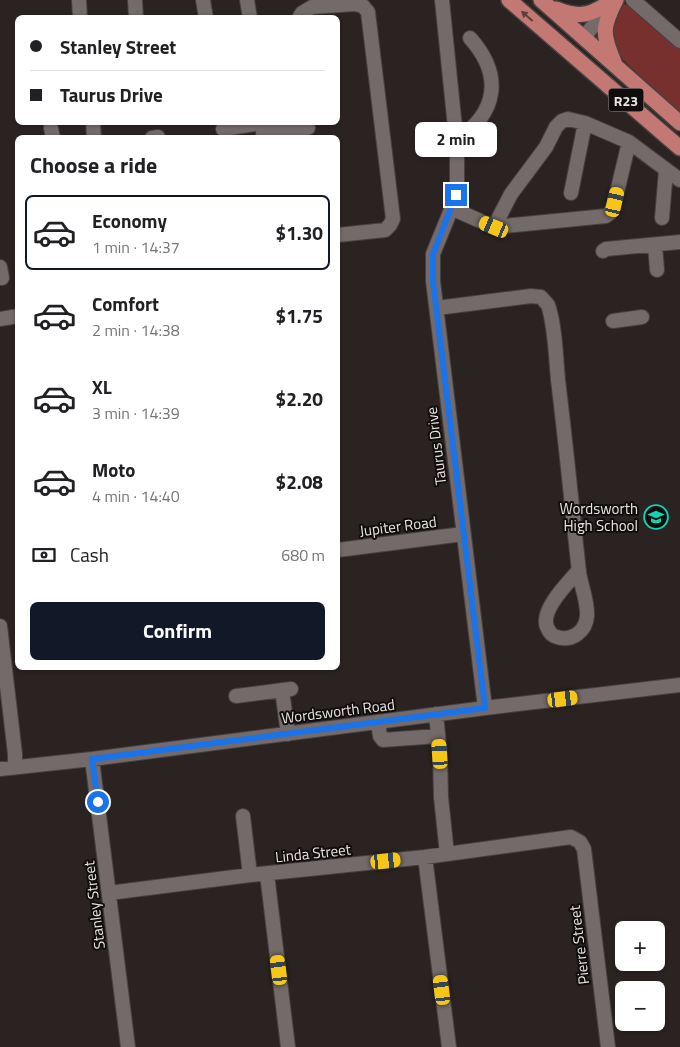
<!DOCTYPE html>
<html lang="en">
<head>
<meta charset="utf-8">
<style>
	body { margin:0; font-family:"Titillium Web",sans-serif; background:#f6f6f6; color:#202124; height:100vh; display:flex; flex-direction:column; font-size:19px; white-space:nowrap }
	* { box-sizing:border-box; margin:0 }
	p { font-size:16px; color:#757577 }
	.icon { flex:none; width:28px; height:28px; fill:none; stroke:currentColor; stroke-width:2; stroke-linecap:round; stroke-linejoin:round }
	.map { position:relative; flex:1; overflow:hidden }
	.drawer { position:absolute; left:15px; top:135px; width:325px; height:535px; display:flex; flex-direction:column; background:#fff; border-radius:8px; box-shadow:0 1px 4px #0004 }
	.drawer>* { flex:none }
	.hud { position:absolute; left:15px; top:15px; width:325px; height:110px; border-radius:8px; box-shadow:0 1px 4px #0004; display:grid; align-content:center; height:110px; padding:0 15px; background:#fff }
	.buttons { position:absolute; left:615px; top:921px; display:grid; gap:10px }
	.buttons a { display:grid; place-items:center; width:50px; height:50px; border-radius:8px; background:#fff; box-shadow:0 1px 4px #0004; font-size:25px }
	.end { position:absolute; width:22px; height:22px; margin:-11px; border:6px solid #1a73e8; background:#fff; box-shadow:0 0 0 2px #fff }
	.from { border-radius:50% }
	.bubble { position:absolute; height:35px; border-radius:8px; background:#fff; box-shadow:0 1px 4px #0004; font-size:16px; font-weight:700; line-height:35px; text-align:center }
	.car { position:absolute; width:15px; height:30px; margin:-15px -8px; border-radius:6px; box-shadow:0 0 4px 1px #0007; background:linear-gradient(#f5c518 24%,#345 0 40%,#f5c518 0 76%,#345 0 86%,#f5c518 0) }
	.hud b { display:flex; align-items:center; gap:18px; height:48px; font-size:19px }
	.hud b+b { border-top:1px solid #e0e0e0 }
	.hud i { width:12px; height:12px; background:#202124 }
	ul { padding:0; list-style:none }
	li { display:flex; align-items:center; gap:15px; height:75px; margin:0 10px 8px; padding:0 5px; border:2px solid transparent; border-radius:8px }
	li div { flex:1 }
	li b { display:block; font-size:19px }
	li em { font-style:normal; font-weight:700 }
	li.current { border-color:#111827 }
	li>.icon { width:45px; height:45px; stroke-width:1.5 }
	h2 { padding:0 15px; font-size:22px; line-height:60px }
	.pay { display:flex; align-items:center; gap:12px; height:55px; padding:0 15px; font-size:19px }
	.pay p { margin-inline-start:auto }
	.cta { display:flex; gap:10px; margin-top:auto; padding:10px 15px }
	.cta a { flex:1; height:58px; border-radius:8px; background:#111827; color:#fff; font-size:20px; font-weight:700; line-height:58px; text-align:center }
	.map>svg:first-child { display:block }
	.green { fill:#77302e }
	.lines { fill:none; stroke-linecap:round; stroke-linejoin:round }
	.minor-casing { stroke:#474040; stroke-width:16 }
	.major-casing { stroke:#474040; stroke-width:18 }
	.minor { stroke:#736a69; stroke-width:14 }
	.major { stroke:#c37874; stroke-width:15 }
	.oneway { fill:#613d3b }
	.route { stroke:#1a73e8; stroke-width:6 }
	.labels { text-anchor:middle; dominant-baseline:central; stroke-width:4; stroke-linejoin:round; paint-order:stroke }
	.shield { fill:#110d0d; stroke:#a9a4a4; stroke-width:1 }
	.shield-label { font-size:14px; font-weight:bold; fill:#eae4e4 }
	.street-label { font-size:15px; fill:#eae4e4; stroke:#110d0d }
	.poi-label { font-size:15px; fill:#eae4e4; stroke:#110d0d; text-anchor:end }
</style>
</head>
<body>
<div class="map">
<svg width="680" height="1047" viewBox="0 0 680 1047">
	<rect width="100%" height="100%" fill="#2b2322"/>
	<!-- green -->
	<path class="green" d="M624,4L636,8L680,48V115L614,51L609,39L619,5Z"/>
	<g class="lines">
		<!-- minor casing -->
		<g class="minor-casing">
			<path id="minor" d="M79,0L80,18
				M135,0L136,18
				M203,0L206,18
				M247,0L250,18
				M442,0L457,147V195L433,254V281L485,708
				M633,0L680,41
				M299,18L302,13L312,7L355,4L363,6L368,12L393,219L390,225L385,230L338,235
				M584,37L612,3
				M93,122L94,138
				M51,128L53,138
				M223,129L262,123
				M263,133L308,128
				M152,138L158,137
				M456,140C498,113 503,75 470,38
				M571,193L585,123
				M451,208L494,227L606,216L610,213L614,205L629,142
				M662,218L666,170
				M494,227L511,194L546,147L556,127L562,121L568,119L585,123L629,142L680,180
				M655,245L657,270
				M603,251L606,249L680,242
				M0,267L2,278
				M437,308L531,296L541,297L548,305C555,325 556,358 558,380C566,444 572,508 579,572C581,586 588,602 587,616C586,631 572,642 557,637C552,636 549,632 547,627C540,610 568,583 579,570
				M0,319L18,316
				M613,321L642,317
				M338,550L463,534
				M0,626L15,754V767
				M282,690L288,734
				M236,696L291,689
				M436,714L440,754L441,797L447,854
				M378,722L380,736L383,740L438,736
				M92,759L128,1047
				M0,769L92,759L485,708L680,685
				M243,816L250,875
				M425,857L449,1047
				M267,874L288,1047
				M109,893L250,875L425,857L571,837L580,842L584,849L608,1047"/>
		</g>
		<!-- major casing -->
		<g class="major-casing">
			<path id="major" d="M509,0L680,148
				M541,0L680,123
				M556,9C580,19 592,15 613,0
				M614,62C602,34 602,27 616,0"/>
		</g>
		<!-- minor -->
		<use href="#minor" class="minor"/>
		<!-- major -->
		<use href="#major" class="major"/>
	</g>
	<!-- one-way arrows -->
	<defs><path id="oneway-solid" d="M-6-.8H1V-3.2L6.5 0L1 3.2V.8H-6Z" transform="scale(1.25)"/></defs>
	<use class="oneway" href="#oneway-solid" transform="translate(527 16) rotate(-139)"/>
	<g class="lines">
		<!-- route -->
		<path class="route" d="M98,802L92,759L485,708L433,282V254L456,195"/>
	</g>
	<!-- icons -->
	<defs>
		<g id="school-ring" transform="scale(1.25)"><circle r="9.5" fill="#110d0d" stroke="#0dd5b5" stroke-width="1.5"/><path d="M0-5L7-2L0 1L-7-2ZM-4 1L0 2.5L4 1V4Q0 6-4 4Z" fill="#0dd5b5"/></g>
	</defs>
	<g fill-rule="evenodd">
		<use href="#school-ring" x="656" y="517"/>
	</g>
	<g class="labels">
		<!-- shield labels -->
		<rect class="shield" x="608.5" y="88.5" width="35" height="23" rx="4"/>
		<g class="shield-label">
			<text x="626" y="100">R23</text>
		</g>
		<!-- street labels -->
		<g class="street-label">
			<text transform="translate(436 446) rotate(-97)">Taurus Drive</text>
			<text transform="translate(398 526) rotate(-7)">Jupiter Road</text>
			<text transform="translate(338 711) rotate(-7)">Wordsworth Road</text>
			<text transform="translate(313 853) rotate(-6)">Linda Street</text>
			<text transform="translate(94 905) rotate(-97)">Stanley Street</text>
			<text transform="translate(579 945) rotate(-97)">Pierre Street</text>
		</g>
		<!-- poi labels -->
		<g class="poi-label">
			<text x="638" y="508">Wordsworth<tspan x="638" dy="17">High School</tspan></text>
		</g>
	</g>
</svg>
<div class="buttons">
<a>+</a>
<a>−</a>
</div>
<i class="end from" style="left:98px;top:802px"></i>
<i class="end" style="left:456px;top:195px"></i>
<div class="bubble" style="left:415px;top:122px;width:82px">2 min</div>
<i class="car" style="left:615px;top:202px;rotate:13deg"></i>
<i class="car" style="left:494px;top:227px;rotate:293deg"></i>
<i class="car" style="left:563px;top:699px;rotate:83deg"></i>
<i class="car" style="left:440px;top:754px;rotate:356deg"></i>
<i class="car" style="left:386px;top:861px;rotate:84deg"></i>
<i class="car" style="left:279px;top:970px;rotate:353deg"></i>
<i class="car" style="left:442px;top:990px;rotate:353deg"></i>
<div class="hud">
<b><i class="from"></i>Stanley Street</b>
<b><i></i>Taurus Drive</b>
</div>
<section class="drawer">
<h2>Choose a ride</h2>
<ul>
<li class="current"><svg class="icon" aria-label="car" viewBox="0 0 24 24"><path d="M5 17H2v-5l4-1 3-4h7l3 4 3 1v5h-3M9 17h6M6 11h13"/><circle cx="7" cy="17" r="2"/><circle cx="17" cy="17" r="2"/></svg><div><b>Economy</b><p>1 min · 14:37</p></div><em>$1.30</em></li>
<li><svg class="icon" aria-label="car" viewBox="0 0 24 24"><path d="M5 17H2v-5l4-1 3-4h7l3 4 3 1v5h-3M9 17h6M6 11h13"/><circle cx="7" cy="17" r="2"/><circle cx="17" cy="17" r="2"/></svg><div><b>Comfort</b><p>2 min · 14:38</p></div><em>$1.75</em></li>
<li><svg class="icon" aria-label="car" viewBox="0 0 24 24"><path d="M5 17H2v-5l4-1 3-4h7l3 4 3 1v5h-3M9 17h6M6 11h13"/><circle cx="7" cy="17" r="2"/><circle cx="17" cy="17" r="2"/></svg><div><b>XL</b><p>3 min · 14:39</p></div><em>$2.20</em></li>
<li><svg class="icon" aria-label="car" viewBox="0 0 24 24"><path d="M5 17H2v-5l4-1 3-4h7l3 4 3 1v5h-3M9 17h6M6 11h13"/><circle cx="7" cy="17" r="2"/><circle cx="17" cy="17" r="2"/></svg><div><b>Moto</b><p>4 min · 14:40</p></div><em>$2.08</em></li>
</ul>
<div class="pay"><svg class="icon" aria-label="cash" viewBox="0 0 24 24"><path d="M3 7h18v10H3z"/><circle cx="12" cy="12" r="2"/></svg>Cash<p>680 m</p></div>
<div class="cta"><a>Confirm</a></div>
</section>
</div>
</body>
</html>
